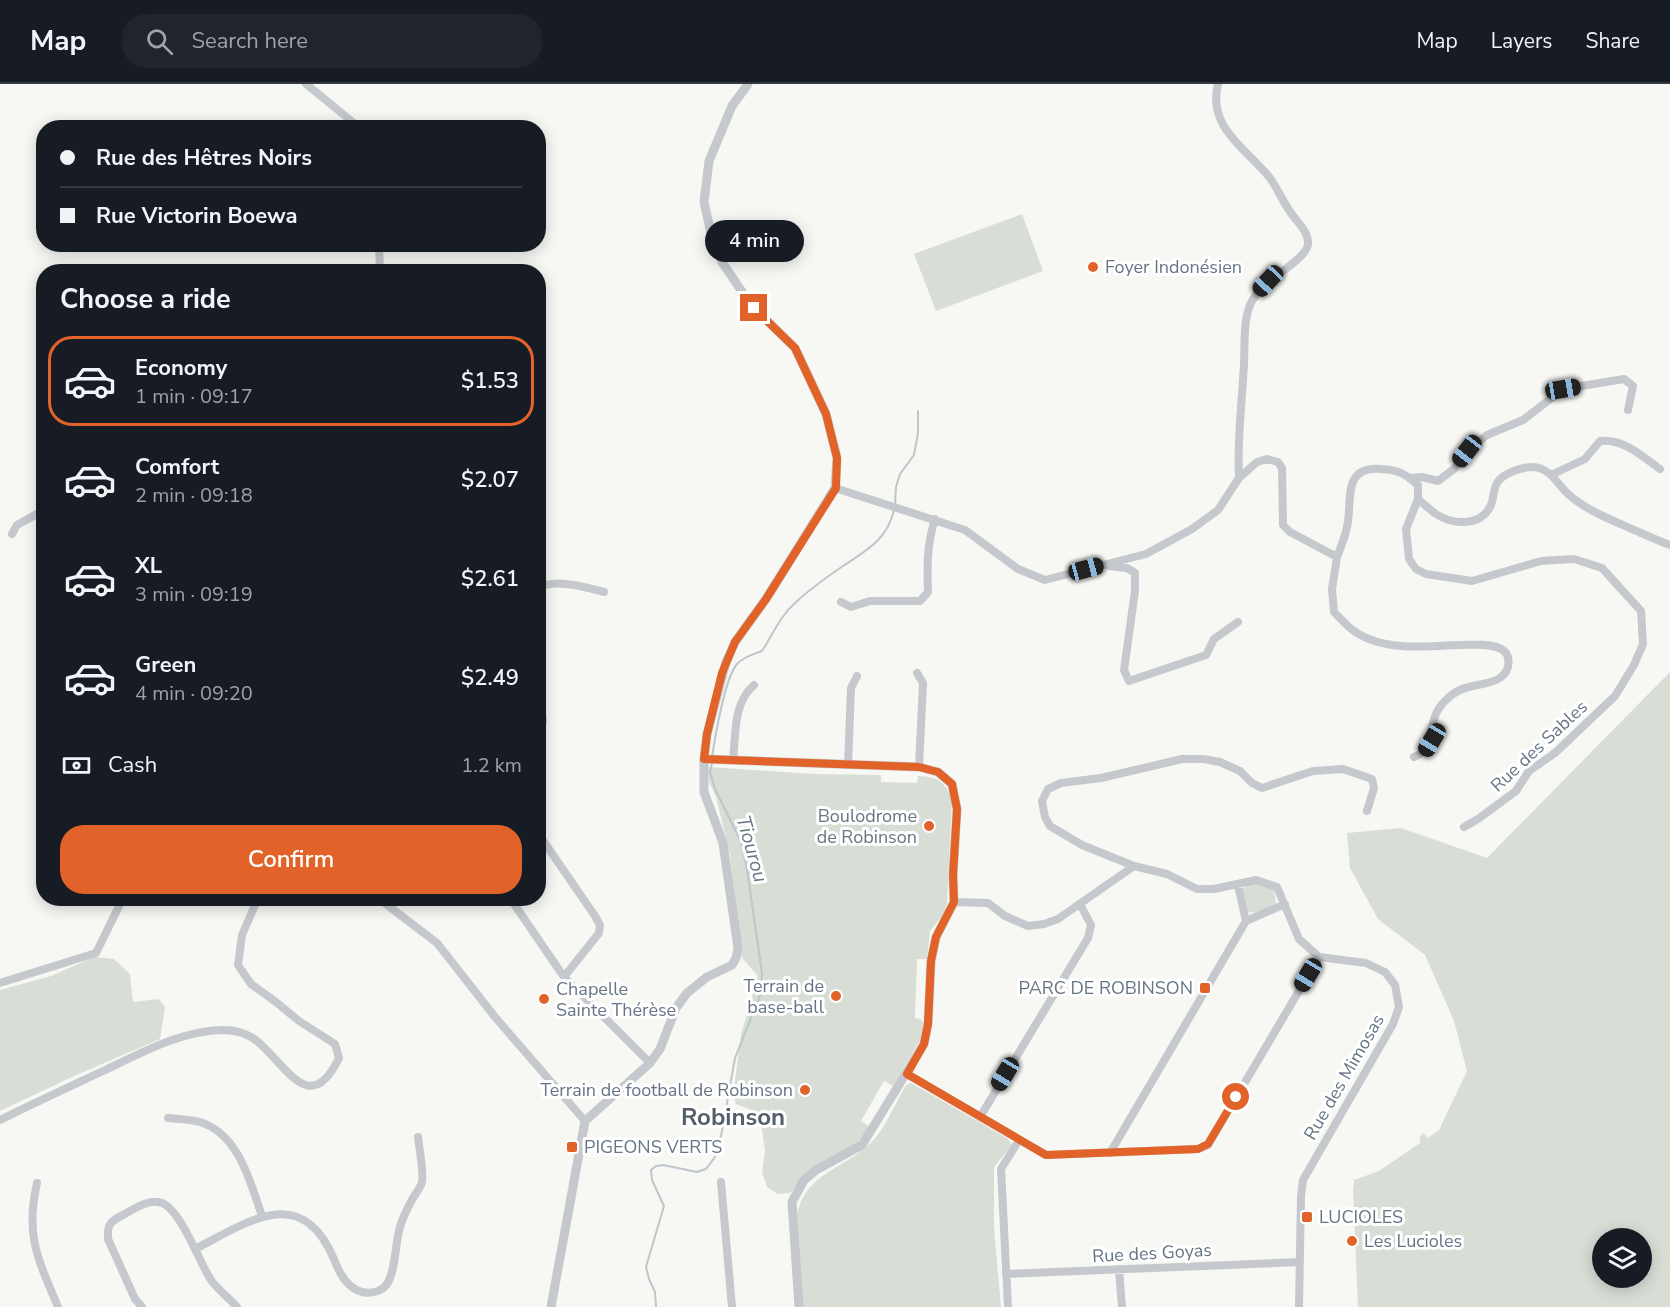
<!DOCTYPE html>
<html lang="en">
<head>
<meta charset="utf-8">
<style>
	body { margin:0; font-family:"Nunito Sans",sans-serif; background:#20242c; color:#f1f3f6; height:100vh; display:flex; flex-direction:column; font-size:22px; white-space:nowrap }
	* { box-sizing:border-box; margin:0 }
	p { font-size:20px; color:#9ea1a6 }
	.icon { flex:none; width:33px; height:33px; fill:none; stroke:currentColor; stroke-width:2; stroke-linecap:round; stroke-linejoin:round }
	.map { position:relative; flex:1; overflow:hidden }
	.sheet { position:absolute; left:36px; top:180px; width:510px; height:642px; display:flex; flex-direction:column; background:#171b24; border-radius:24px; box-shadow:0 3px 15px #0003 }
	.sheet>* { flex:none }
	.guide { position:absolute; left:36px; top:36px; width:510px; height:132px; border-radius:24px; box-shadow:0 3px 15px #0003; display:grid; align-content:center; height:132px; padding:0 24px; background:#171b24 }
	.fabs { position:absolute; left:1592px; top:1144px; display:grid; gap:12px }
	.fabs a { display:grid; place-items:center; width:60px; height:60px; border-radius:50%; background:#171b24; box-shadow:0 3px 15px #0003; font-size:30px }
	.end { position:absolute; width:27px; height:27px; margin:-14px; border:8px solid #e2632a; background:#fff; box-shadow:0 0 0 3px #fff }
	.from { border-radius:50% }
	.bubble { position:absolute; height:42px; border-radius:21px; background:#171b24; box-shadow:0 3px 15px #0003; font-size:20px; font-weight:600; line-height:42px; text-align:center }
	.car { position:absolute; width:18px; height:36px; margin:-18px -9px; border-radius:8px; box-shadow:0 0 4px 2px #0007; background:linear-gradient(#222 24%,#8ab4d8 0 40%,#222 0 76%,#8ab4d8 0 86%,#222 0) }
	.guide b { display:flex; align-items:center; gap:21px; height:57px; font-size:22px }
	.guide b+b { border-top:2px solid #363941 }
	.guide i { width:15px; height:15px; background:#f1f3f6 }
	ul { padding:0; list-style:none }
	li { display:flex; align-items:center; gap:18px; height:90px; margin:0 12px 9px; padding:0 12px; border:3px solid transparent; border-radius:24px }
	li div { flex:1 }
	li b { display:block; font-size:22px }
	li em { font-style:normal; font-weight:600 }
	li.selected { border-color:#e2632a }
	li>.icon { width:54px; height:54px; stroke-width:1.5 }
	h2 { padding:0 24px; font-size:27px; line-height:72px }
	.pay { display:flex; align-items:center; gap:15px; height:66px; padding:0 24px; font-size:22px }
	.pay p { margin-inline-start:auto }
	.button { display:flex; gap:12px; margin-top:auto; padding:12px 24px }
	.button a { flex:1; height:69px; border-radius:24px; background:#e2632a; color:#fff; font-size:24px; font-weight:600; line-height:69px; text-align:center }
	header { display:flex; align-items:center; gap:36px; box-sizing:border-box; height:84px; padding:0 30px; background:#171b24; border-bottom:2px solid #363941 }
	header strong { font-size:28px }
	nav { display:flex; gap:33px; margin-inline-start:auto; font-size:21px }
	.search { width:420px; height:54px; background:#20242c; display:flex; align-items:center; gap:15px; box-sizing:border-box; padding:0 21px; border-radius:24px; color:#9ea1a6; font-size:22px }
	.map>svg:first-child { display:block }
	.green { fill:#d8ded5; fill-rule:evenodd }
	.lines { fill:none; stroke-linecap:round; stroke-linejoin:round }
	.stream { stroke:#bdc6cb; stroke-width:2 }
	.minor { stroke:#c5c8cc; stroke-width:8 }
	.tertiary { stroke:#c5c8cc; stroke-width:9 }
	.route { stroke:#e2632a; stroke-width:8 }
	.poi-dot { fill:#e2632a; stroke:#fff; stroke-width:2 }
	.labels { text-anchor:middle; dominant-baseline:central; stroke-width:6; stroke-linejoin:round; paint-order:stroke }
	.poi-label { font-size:18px; fill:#667585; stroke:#fff; text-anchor:start }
	.street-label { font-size:18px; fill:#667585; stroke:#fff }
	.water-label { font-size:20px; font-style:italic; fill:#637781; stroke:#fff }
	.district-label { font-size:24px; font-weight:bold; fill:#545f6a; stroke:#fff }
</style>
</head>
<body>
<header>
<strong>Map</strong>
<div class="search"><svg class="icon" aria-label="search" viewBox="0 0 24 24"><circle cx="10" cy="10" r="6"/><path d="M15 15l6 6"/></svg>Search here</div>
<nav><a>Map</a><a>Layers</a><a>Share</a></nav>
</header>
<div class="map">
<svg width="1670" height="1223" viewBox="0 0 1670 1223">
	<rect width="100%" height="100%" fill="#f7f7f4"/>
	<!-- green -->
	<path class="green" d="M1022,130L1043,187L936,227L914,170Z
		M1670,588V1223H1358L1353,1107L1354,1096L1379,1087L1420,1059V1053L1423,1049L1428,1054L1439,1046L1467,987L1454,937L1425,871L1378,835L1350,784L1347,749L1401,744L1487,774ZM1602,1155H1641V1194H1602Z
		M708,683L815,690L881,691V698L917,699L918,692C938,693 942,696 952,713L947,820L942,832L930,847L927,875H917L915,934L920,935L924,939L922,953L893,1002L884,997L861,1037L870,1043L857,1059L798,1100L790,1109L778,1110L767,1103L762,1088L765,1067L762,1045L751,1026L736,1020L733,1011L741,951L758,892L742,874L730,771L716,713L709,698Z
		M1252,799H1261L1274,806L1276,819C1268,824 1257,830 1248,828L1243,805L1246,801Z
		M94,873L114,875L130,890L133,918L159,915L165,923L160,955L74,992L0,1027V906L51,892Z
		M911,999L1007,1054L1012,1061L994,1083V1144L1001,1223H803L797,1132C805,1086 850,1085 876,1053C888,1038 896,1018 906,1001Z"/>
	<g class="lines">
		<!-- stream -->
		<path class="stream" d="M895,421L896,403L900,390L914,371L918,349V327
			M712,673C715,654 725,594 737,580C743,573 754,570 762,567C773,550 780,532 796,518C810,505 827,493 843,482C867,466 887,456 894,426
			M656,1223L655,1208L649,1195L646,1183L664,1122L652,1096L651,1086L656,1082L663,1081L697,1088L706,1085L715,1073L721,1052L735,974L761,909L762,889L747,785L741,758L715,705L710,688L712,679"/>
		<!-- minor -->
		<path class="minor" d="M306,0L355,40L356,44
			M1218,0C1207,44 1246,64 1270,94C1278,105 1283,118 1291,129C1297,138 1309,148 1308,160C1307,176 1258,199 1250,221C1243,239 1245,261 1244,280C1242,318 1237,356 1239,394
			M379,160L380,188
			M1551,391L1585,375L1600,357C1623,354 1643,373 1660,385
			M1409,394L1422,393L1438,397L1454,385L1467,367L1487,351L1523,336L1563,305L1624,295L1633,302L1628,326
			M835,404L965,446L1018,485L1045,496L1146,470L1192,445L1218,426L1239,394L1257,378L1267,375L1278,378L1282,384L1283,441L1290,448L1337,473C1341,463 1345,453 1347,443C1353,417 1341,382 1381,385C1399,386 1404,389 1418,401V415C1424,420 1430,426 1436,430C1453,441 1481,443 1491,421C1494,414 1493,406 1497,399C1503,389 1522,383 1533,383C1551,384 1557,400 1568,410C1588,428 1617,438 1641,449C1651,453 1660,458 1670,461
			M1418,415L1406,445L1409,475L1416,485L1426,490L1472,497L1541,477L1574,475L1602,484L1641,527L1643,560L1634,581L1615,612L1555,669L1529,687L1516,707L1478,735L1464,743
			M12,450L17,441L44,426
			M1337,473L1332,505L1334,528C1340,534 1347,542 1354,547C1382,567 1425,563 1457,561C1469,561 1488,559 1499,564C1512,569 1511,586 1500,594C1489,601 1473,600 1460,606C1451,610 1439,621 1435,632C1428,651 1437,663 1414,673
			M1109,482L1127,484L1135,489V507L1124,586L1129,597L1206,571L1214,555L1238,538
			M538,505C552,493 588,504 604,508
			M841,518L851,523L870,517H920L928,508C927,483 927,459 935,435
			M917,589L923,599L919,683
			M538,620L543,636L538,665
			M733,676C736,650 733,619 754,601
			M848,681L851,604L857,592
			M540,752L595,832L600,841L599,849L564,893
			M1134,782L1082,761L1050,742L1045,733L1042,717L1048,705L1061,699L1101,694L1182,675H1203L1220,678L1240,687L1252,699L1262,704L1313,687L1343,685L1372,695L1374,704L1367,727
			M1238,801L1246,837
			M378,814L437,859L495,933L585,1037
			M510,814L564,893L650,979
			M954,818L988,819L1005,832L1028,842L1044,840L1058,835L1134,782L1167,790L1197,805H1214L1256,796L1277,803L1299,855L1319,873L1366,879L1385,888L1395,901L1399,923L1393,940L1303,1096L1301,1112L1299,1223
			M0,899L96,869L123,814
			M907,990L1046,1071L1198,1065L1208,1061L1319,873
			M980,1033L1088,854L1091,841L1080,820
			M168,1034C178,1035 190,1035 200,1038C239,1050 250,1098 262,1132
			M0,1036C34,1019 69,1003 103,987C142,969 179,947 223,946C235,946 248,950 257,957C287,982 310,1034 339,974L335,960L299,937L276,918L251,900L238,881L242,851L258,814
			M1110,1069L1246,837L1285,820
			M721,1098L732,1223
			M37,1099C25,1152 38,1175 58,1223
			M195,1165C248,1138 301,1098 334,1175C339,1189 347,1204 362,1208C371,1210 381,1208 387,1200C396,1187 395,1158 400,1143C403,1132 408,1123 413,1114C416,1109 421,1103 422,1098C424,1090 419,1062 418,1053
			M1119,1185L1122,1223
			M1006,1190L1300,1178
			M142,1223L135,1215L108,1155C107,1141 110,1137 123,1131C134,1125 149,1114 162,1119C181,1126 199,1178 211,1196C218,1206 229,1214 237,1223
			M1008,1223L1001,1085L1019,1056"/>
		<!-- tertiary -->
		<path class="tertiary" d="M704,675L919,683L938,688L952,700L957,725L953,791L954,818L936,853L931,877L928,940L924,960L862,1061L816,1086L804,1096L792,1118L799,1223
			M551,1223L585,1037L650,979L660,965L676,924L687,909L707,893L732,881L736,874L738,864L723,759L704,708V675L707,650L726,578L735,558L766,515L835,404L837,374L826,330L795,264L751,221L722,178L711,149L704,118L709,77L732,22L748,0"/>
	</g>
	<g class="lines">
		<!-- route -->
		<path class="route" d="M754,224L795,264L826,330L837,374L836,404L766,515L735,558L722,589L707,650L704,675L919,683L938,688L952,700L957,725L953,791L954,818L936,853L931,877L928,940L924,960L907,990L1046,1071L1198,1065L1208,1060L1236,1013"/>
	</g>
	<!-- markers -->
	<g class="poi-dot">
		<circle cx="1093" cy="183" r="6"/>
		<circle cx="929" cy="742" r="6"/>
		<rect x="1199" y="898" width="12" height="12" rx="3"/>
		<circle cx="836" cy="912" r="6"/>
		<circle cx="544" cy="915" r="6"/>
		<circle cx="805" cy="1006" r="6"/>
		<rect x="566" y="1057" width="12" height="12" rx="3"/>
		<rect x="1301" y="1127" width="12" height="12" rx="3"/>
		<circle cx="1352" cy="1157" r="6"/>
	</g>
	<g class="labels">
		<!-- poi labels -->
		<g class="poi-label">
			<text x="1105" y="183">Foyer Indonésien</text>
			<text x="917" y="732" text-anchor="end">Boulodrome<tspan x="917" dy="21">de Robinson</tspan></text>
			<text x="824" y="902" text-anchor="end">Terrain de<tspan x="824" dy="21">base-ball</tspan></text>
			<text x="1193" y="904" text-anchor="end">PARC DE ROBINSON</text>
			<text x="556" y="905">Chapelle<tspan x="556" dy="21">Sainte Thérèse</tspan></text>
			<text x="793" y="1006" text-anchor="end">Terrain de football de Robinson</text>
			<text x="584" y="1063">PIGEONS VERTS</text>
			<text x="1319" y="1133">LUCIOLES</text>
			<text x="1364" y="1157">Les Lucioles</text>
		</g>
		<!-- street labels -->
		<g class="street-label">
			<text transform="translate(1539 662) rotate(-43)">Rue des Sables</text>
			<text transform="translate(1344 993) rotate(-60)">Rue des Mimosas</text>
			<text transform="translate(1152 1169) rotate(-3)">Rue des Goyas</text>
		</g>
		<!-- water labels -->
		<g class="water-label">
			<text transform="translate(752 765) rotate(74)">Tiourou</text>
		</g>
		<!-- district labels -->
		<g class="district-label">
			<text x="733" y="1033">Robinson</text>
		</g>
	</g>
</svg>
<div class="fabs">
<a><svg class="icon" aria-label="layers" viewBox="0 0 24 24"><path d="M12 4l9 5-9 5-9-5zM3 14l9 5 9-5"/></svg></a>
</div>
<i class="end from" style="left:1236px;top:1013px"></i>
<i class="end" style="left:754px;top:224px"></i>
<div class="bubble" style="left:705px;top:136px;width:99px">4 min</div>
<i class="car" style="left:1268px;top:197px;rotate:223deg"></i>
<i class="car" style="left:1563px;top:305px;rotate:81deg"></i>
<i class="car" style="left:1467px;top:367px;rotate:218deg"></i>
<i class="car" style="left:1086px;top:485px;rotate:75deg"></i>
<i class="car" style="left:1432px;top:656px;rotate:211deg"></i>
<i class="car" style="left:1308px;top:891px;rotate:211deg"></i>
<i class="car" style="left:1005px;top:990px;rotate:211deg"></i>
<div class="guide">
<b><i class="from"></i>Rue des Hêtres Noirs</b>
<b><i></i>Rue Victorin Boewa</b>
</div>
<section class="sheet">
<h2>Choose a ride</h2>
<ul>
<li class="selected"><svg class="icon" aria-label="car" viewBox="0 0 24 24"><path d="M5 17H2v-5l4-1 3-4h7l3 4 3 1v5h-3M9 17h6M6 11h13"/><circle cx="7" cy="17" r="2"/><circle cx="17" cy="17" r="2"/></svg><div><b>Economy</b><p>1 min · 09:17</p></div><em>$1.53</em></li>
<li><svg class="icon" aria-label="car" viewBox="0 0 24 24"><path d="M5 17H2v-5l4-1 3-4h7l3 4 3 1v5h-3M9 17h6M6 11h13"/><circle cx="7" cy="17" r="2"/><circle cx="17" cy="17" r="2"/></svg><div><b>Comfort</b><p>2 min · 09:18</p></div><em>$2.07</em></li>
<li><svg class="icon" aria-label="car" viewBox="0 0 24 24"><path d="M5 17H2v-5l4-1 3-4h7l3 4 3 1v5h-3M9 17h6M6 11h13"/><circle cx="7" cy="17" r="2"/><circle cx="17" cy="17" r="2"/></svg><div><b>XL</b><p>3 min · 09:19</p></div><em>$2.61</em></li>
<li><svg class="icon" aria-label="car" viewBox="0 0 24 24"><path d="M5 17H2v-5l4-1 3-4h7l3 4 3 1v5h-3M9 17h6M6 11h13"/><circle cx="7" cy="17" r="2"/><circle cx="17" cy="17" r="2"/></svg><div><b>Green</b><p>4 min · 09:20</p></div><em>$2.49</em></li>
</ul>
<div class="pay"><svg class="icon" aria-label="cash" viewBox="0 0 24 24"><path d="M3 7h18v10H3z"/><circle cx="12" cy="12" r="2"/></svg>Cash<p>1.2 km</p></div>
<div class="button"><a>Confirm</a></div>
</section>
</div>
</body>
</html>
